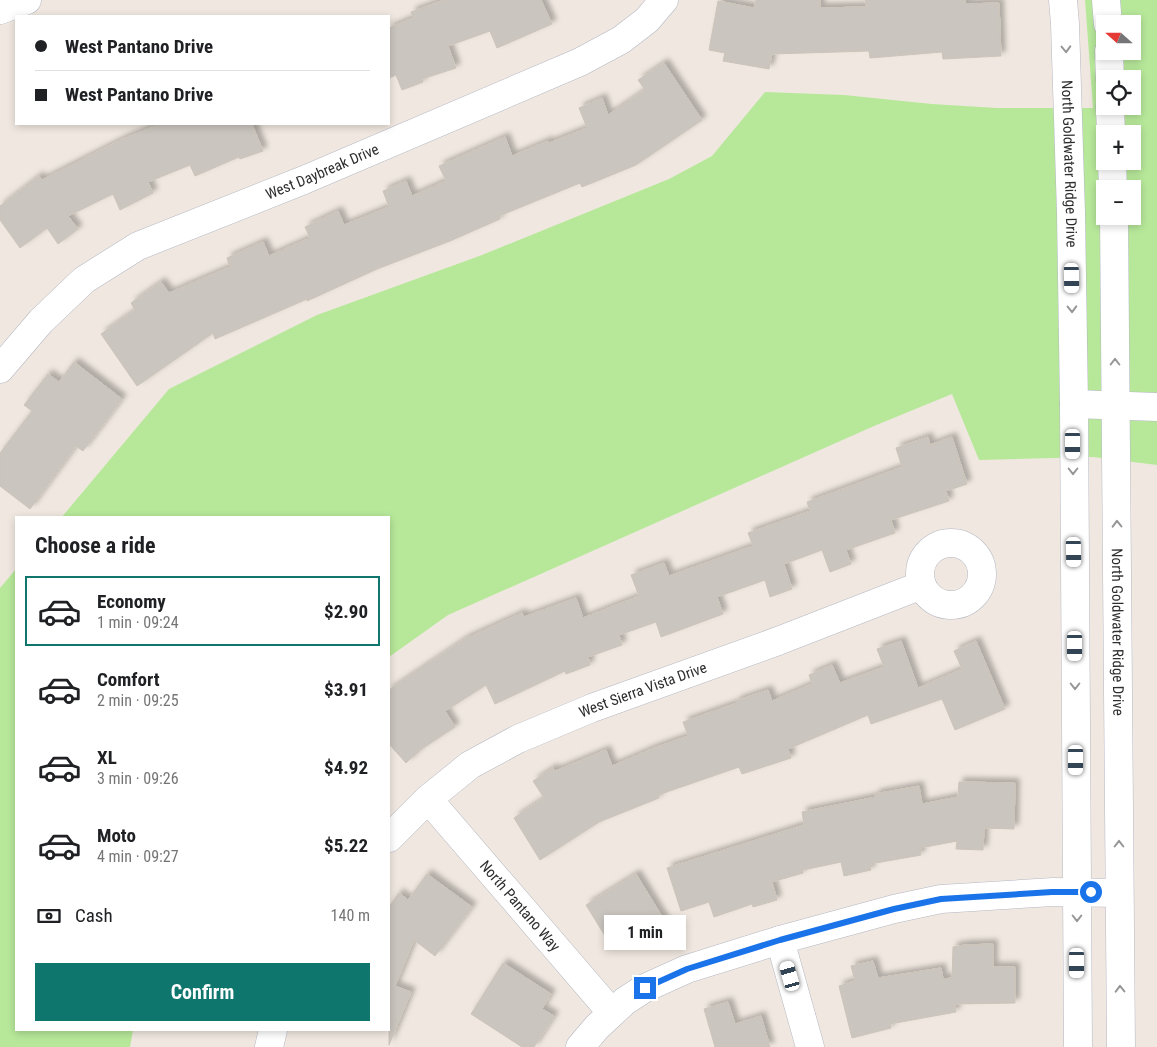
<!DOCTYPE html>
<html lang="en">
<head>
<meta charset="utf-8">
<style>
	body { margin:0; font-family:"Roboto Condensed",sans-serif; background:#f2f2f2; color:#202124; height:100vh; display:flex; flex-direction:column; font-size:19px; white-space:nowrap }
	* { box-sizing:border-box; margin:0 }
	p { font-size:16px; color:#757577 }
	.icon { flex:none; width:28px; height:28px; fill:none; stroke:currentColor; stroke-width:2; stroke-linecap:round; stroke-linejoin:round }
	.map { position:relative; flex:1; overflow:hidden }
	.details { position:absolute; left:15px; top:516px; width:375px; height:515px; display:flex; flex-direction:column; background:#fff; border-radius:0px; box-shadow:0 2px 8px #0003 }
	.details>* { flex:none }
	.top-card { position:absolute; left:15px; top:15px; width:375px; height:110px; border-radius:0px; box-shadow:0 2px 8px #0003; display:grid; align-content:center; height:110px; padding:0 20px; background:#fff }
	.needle { width:32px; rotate:291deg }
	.tools { position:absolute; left:1096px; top:15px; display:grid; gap:10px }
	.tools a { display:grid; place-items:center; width:45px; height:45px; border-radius:0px; background:#fff; box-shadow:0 2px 8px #0003; font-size:25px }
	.end { position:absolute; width:22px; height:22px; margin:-11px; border:6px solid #1a73e8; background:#fff; box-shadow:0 0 0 2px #fff }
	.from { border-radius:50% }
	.bubble { position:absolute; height:35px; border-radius:0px; background:#fff; box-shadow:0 2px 8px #0003; font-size:16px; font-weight:700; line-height:35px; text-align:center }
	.car { position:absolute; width:15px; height:30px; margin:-15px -8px; border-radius:6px; box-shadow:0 0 4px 1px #0007; background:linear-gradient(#fff 24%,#345 0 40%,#fff 0 76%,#345 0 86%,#fff 0) }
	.top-card b { display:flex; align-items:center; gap:18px; height:48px; font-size:19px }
	.top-card b+b { border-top:1px solid #e0e0e0 }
	.top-card i { width:12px; height:12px; background:#202124 }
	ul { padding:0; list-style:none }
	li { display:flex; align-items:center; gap:15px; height:70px; margin:0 10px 8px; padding:0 10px; border:2px solid transparent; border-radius:0px }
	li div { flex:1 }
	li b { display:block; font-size:19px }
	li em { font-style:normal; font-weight:700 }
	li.on { border-color:#0f766e }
	li>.icon { width:45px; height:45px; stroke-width:1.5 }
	h2 { padding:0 20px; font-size:22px; line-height:60px }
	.pay { display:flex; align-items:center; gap:12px; height:55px; padding:0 20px; font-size:19px }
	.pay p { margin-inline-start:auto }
	.cta { display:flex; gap:10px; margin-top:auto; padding:10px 20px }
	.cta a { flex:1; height:58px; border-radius:0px; background:#0f766e; color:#fff; font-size:20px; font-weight:700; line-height:58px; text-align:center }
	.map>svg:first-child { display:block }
	.green { fill:#b7e89a; fill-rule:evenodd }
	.building { fill:#cbc5bf; stroke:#ccc4b9; filter:url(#shadow) }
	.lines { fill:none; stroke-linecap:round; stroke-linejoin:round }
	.minor-casing { stroke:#b4b7c2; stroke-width:29 }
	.minor { stroke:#fff; stroke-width:28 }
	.oneway { stroke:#969696 }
	.route { stroke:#1a73e8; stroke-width:6 }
	.labels { text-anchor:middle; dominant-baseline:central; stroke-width:4; stroke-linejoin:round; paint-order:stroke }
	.street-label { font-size:15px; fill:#2e2e2e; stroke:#fff }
</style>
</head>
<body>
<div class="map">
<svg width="1157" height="1047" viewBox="0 0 1157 1047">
	<defs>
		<filter id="shadow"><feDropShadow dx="4.5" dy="-4.5" stdDeviation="2.5" flood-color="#0004"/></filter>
	</defs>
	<rect width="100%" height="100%" fill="#f0e8e0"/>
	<!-- green -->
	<path class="green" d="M1085,0H1157V465L1093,457L979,460L952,394L874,426L448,615L389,657V518H61L169,389L317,315L482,255L669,179L712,156L765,92L844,95L932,104L997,108H1093ZM1105,24H1132V51H1105ZM1105,79H1132V106H1105ZM1105,134H1132V161H1105ZM1105,189H1132V216H1105Z
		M16,569V1030H133L130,1047H0V588Z"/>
	<!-- building -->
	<path class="building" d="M444,0H541L552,24L497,48L490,31L448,46L456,68L422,79L423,82L402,90L396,75L389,78V28L413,18L411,12Z
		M756,0H820V8L866,7L865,0H965V4L999,3L1001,56L943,59L942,52L870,58L869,51L772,54L769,69L723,61L725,53L709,50L718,1L754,8Z
		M664,63L702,120L636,165L582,187L580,183L499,216L500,219L450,241L377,269L307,301V299L215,339L213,333L137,386L101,334L135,310L131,303L161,282L169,293L230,267L227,258L263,242L269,256L310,238L305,227L338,211L344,225L389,207L383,191L406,181L412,196L446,181L439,166L505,137L512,156L548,141L549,143L587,128L579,108L602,98L608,115L645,90L638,80Z
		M160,124H252L263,151L240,159L239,157L195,176L190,165L148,182L153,193L120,210L113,194L68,216L78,229L58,244L47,228L20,248L0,220V206L39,176L42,180L123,139Z
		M74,362L122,399L83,451L76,446L30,509L0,486V453L32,411L24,405L48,374L59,382Z
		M928,437L930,445L952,437L967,484L946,491L949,501L891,520L895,533L846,550L851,564L830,572L822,550L784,564L792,589L770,597L765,580L717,597L723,614L661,637L656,622L619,635L622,645L588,657L590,665L566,674L565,671L495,704L486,685L445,711L455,727L420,750L406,763L389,744V690L465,639L522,613L524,617L576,598L583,618L639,596L631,575L664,563L669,576L753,546L748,533L810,511L807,502L902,467L896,448Z
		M901,641L918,688L962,669L954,651L976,641L1005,709L955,730L942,699L871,724L868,715L788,749L791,758L742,774L739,767L658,795L659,798L599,822L540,860L514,818L544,798L533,781L553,768L555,771L606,750L612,766L654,748L688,736L683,722L737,703L736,701L768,690L772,701L812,684L809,675L832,665L840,683L884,667L877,649Z
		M959,782L1015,783L1014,829L984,828L983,850L956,849L957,841L920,848L921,855L870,864L871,870L844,876L841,862L803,870V873L772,882L777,900L753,907L752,904L714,917L709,902L681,911L667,868L804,825L802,812L876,797L875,794L919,786L922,804L958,797Z
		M427,874L472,907L435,956L414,940L395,986L411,992L389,1045V907L399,893L408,900Z
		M636,874L669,928L645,944L635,928L610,944L586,905Z
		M993,944V967H1015V1003L955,1004L956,1012L890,1024L891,1028L852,1038L839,986L855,981L851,966L873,961L878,978L941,968L943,979L952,978L953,947L965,945Z
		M503,963L551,994L542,1009L554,1016L534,1047H522L471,1014Z
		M728,1002L735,1024L761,1016L770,1047H715L704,1009Z"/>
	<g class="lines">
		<!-- minor casing -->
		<g class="minor-casing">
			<g id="minor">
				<path id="s1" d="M1063,0L1065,24L1071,213L1074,404L1078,1047"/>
				<path d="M1106,0L1108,24"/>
				<path d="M0,10L27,0"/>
				<path d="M1109,51L1110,79"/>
				<path d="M1110,106L1111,134"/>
				<path d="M1112,161L1113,189"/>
				<path id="s2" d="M1114,216L1121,1047"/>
				<path id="s3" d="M0,369L41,321L84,280L138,246L304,180L580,62L621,40L647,20L664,0"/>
				<path d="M1074,404L1157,407"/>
				<circle cx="951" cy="574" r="31"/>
				<path id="s4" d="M428,799L612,1013"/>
				<path id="s5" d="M389,838L428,799L470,765L518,739L592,708L778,641L922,585"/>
				<path d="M780,940L810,1047"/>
				<path d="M269,1047L273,1030"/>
				<path d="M580,1047L597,1027L625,1001L645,988L687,969L780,940L894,909L941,899L1053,892L1119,893"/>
			</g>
		</g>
		<!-- minor -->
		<use href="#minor" class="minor"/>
	</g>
	<!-- one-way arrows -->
	<defs><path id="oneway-chevron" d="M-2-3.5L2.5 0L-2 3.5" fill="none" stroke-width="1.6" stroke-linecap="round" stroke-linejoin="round" transform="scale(1.25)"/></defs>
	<g class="oneway">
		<use href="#oneway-chevron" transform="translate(1066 49) rotate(88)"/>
		<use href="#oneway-chevron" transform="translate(1072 309) rotate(89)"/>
		<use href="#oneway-chevron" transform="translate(1115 362) rotate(-90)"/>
		<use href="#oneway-chevron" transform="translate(1073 471) rotate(90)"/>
		<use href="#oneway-chevron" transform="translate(1117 524) rotate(-91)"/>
		<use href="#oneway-chevron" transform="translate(1075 686) rotate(90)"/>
		<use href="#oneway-chevron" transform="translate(1119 844) rotate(-90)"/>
		<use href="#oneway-chevron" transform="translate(1077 918) rotate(90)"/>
		<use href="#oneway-chevron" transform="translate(1120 989) rotate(-91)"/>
	</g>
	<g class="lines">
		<!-- route -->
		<path class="route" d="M645,988L687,969L780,940L894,909L941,899L1052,892H1091"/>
	</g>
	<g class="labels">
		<!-- street labels -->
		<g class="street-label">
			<text stroke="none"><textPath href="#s1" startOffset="164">North Goldwater Ridge Drive</textPath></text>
			<text stroke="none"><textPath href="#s3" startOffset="385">West Daybreak Drive</textPath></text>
			<text stroke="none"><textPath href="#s2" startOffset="416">North Goldwater Ridge Drive</textPath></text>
			<text stroke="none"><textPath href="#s5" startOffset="298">West Sierra Vista Drive</textPath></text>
			<text stroke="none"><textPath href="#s4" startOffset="141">North Pantano Way</textPath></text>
		</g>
	</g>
</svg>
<div class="tools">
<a><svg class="needle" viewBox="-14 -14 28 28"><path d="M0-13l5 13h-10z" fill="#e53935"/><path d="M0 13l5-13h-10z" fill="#757577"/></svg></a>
<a><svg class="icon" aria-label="locate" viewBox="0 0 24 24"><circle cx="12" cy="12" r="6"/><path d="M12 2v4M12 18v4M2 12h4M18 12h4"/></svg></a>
<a>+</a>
<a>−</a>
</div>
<i class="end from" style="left:1091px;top:892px"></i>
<i class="end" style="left:645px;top:988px"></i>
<div class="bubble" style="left:604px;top:915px;width:82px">1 min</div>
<i class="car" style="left:1072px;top:278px;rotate:179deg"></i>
<i class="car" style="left:1073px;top:444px;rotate:180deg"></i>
<i class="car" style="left:1074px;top:552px;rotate:179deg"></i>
<i class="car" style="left:1075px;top:646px;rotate:180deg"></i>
<i class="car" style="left:1076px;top:760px;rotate:180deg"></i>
<i class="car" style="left:1077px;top:963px;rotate:180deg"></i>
<i class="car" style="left:790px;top:976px;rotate:344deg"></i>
<div class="top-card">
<b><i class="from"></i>West Pantano Drive</b>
<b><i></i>West Pantano Drive</b>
</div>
<section class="details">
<h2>Choose a ride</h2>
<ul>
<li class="on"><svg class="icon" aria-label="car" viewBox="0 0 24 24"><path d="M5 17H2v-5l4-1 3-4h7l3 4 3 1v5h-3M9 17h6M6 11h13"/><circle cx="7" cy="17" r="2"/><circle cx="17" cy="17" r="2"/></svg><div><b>Economy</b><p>1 min · 09:24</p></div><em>$2.90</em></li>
<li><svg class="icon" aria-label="car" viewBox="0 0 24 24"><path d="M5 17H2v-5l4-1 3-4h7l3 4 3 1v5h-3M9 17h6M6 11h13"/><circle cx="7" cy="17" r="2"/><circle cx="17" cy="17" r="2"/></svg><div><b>Comfort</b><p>2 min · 09:25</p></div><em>$3.91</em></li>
<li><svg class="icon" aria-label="car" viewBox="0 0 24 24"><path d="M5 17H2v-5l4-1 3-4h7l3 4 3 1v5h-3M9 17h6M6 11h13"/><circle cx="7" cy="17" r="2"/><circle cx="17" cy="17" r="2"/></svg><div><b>XL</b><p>3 min · 09:26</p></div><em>$4.92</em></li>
<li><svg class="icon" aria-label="car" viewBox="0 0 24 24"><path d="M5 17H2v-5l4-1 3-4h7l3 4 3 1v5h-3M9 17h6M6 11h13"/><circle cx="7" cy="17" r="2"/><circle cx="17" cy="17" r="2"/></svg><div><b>Moto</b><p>4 min · 09:27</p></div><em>$5.22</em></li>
</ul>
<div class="pay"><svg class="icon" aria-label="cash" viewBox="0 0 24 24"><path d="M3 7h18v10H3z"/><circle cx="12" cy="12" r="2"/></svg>Cash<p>140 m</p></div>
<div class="cta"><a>Confirm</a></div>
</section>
</div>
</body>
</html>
